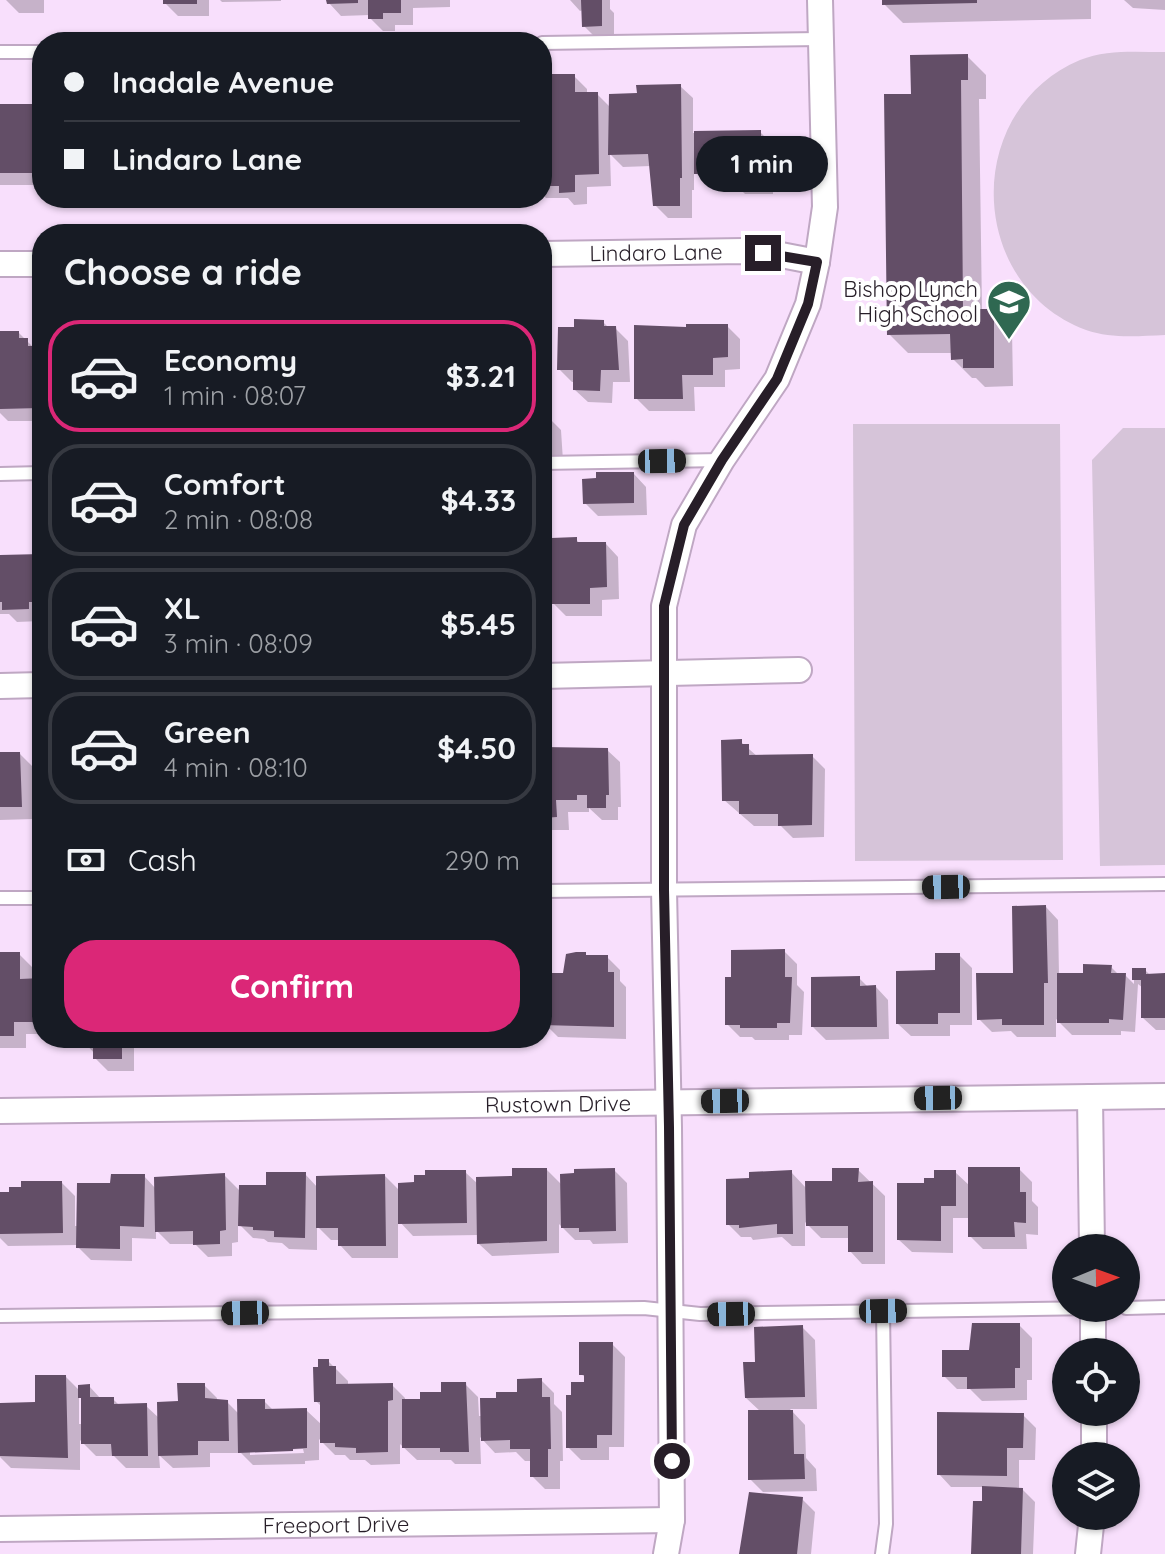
<!DOCTYPE html>
<html lang="en">
<head>
<meta charset="utf-8">
<style>
	body { margin:0; font-family:Quicksand,sans-serif; background:#242831; color:#f1f3f6; height:100vh; display:flex; flex-direction:column; font-size:30px; white-space:nowrap }
	* { box-sizing:border-box; margin:0 }
	p { font-size:26px; color:#9ea1a6 }
	.icon { flex:none; width:44px; height:44px; fill:none; stroke:currentColor; stroke-width:2; stroke-linecap:round; stroke-linejoin:round }
	.map { position:relative; flex:1; overflow:hidden }
	.panel { position:absolute; left:32px; top:224px; width:520px; height:824px; display:flex; flex-direction:column; background:#171b24; border-radius:32px; box-shadow:0 2px 6px #0004 }
	.panel>* { flex:none }
	.banner { position:absolute; left:32px; top:32px; width:520px; height:176px; border-radius:32px; box-shadow:0 2px 6px #0004; display:grid; align-content:center; height:176px; padding:0 32px; background:#171b24 }
	.needle { width:52px; rotate:89deg }
	.controls { position:absolute; left:1052px; top:1234px; display:grid; gap:16px }
	.controls a { display:grid; place-items:center; width:88px; height:88px; border-radius:50%; background:#171b24; box-shadow:0 2px 6px #0004; font-size:40px }
	.end { position:absolute; width:36px; height:36px; margin:-18px; border:10px solid #271e28; background:#fff; box-shadow:0 0 0 4px #fff }
	.from { border-radius:50% }
	.bubble { position:absolute; height:56px; border-radius:28px; background:#171b24; box-shadow:0 2px 6px #0004; font-size:26px; font-weight:700; line-height:56px; text-align:center }
	.car { position:absolute; width:24px; height:48px; margin:-24px -12px; border-radius:10px; box-shadow:0 0 6px 2px #0007; background:linear-gradient(#222 24%,#8ab4d8 0 40%,#222 0 76%,#8ab4d8 0 86%,#222 0) }
	.banner b { display:flex; align-items:center; gap:28px; height:76px; font-size:30px }
	.banner b+b { border-top:2px solid #363941 }
	.banner i { width:20px; height:20px; background:#f1f3f6 }
	ul { padding:0; list-style:none }
	li { display:flex; align-items:center; gap:24px; height:112px; margin:0 16px 12px; padding:0 16px; border:4px solid #363941; border-radius:32px }
	li div { flex:1 }
	li b { display:block; font-size:30px }
	li em { font-style:normal; font-weight:700 }
	li.active { border-color:#db2777 }
	li>.icon { width:72px; height:72px; stroke-width:1.5 }
	h2 { padding:0 32px; font-size:36px; line-height:96px }
	.pay { display:flex; align-items:center; gap:20px; height:88px; padding:0 32px; font-size:30px }
	.pay p { margin-inline-start:auto }
	.action { display:flex; gap:16px; margin-top:auto; padding:16px 32px }
	.action a { flex:1; height:92px; border-radius:32px; background:#db2777; color:#fff; font-size:32px; font-weight:700; line-height:92px; text-align:center }
	.map>svg:first-child { display:block }
	.green { fill:#d6c4d9 }
	.shadow { fill:#0003; fill-rule:evenodd }
	.building { fill:#634e67 }
	.lines { fill:none; stroke-linecap:round; stroke-linejoin:round }
	.service-casing { stroke:#bfa7c3; stroke-width:16 }
	.minor-casing { stroke:#bfa7c3; stroke-width:28 }
	.service { stroke:#fff; stroke-width:12 }
	.minor { stroke:#fff; stroke-width:24 }
	.route { stroke:#271e28; stroke-width:10 }
	.labels { text-anchor:middle; dominant-baseline:central; stroke-width:8; stroke-linejoin:round; paint-order:stroke }
	.street-label { font-size:22px; fill:#271e28; stroke:#fff }
	.poi-label { font-size:22px; fill:#271e28; stroke:#fff; text-anchor:end }
</style>
</head>
<body>
<div class="map">
<svg width="1165" height="1554" viewBox="0 0 1165 1554">
	<rect width="100%" height="100%" fill="#f8dffc"/>
	<!-- green -->
	<path class="green" d="M1165,52V335C1138,336 1112,339 1086,330C966,285 962,110 1080,60C1107,49 1137,52 1165,52Z
		M1060,424L1063,860L855,861L853,424Z
		M1123,428H1165V865L1100,866L1092,460Z"/>
	<!-- shadow -->
	<path class="shadow" d="M6,0H44V13H19Z
		M165,0H209V16H178L165,3Z
		M220,0H281V1L222,2Z
		M328,0H450V7L413,8V25H395V31H383L370,18V15L341,16L329,3Z
		M570,0H610V9L614,13V38L597,39L584,26L583,10L580,11Z
		M884,0H1091V19L903,23L884,4Z
		M1124,0H1165V10L1133,8Z
		M967,56L986,75V99H979L982,311H993L1012,330L1013,386L985,387L976,378H972L953,359V353H908L889,334L913,96Z
		M542,76H574L587,89V94H597L611,108L639,95L680,86L693,98V133L760,132L773,145V194H745L737,186H709L694,171V190H692V218H668L655,205L651,166L623,167L610,154L611,186L587,187V204L574,205L568,198H546L542,194V120H551L542,111Z
		M0,106H38L42,109V185H0Z
		M51,198H125V208H61Z
		M140,198H174V205H147Z
		M603,322L609,328H615L628,341L630,382H613L612,403L588,402L575,390V382H572L559,369L575,329Z
		M727,326L740,339V369L725,370V387H694L695,411H649L636,398L688,329Z
		M0,333H19L34,348H42V421H8L0,413Z
		M542,350L543,400L542,402Z
		M542,417H548L561,430L563,461L542,462Z
		M634,474L646,487L647,515L598,516L585,503Z
		M576,539L580,544H606L618,557L619,599L602,600V616H566L554,604Z
		M42,556L41,621L17,622L9,614H0V557Z
		M741,742L758,757L812,756L825,769L824,837L793,838L781,826H754L724,800Z
		M542,749L607,750L620,762L621,807H618V820H602L589,808V812H568L569,830H549L542,823Z
		M0,754H20L36,770L42,762V821L34,812V819L0,820Z
		M1046,907L1058,920L1059,975H1084L1111,967L1119,975H1125L1134,984V970H1145L1151,976L1165,975V1030H1156L1143,1018V988L1138,984L1135,1032L1121,1031V1035H1072L1056,1019V1037H1017L1011,1031L992,1032L979,1019L1015,975Z
		M784,951L797,964V985L804,992L802,1035H789V1040H755L752,1037H740L727,1024L733,979Z
		M0,954H19L32,967V981L42,980V1034H26V1048H0Z
		M959,955L972,968V1025H950V1036H911L898,1024L937,972Z
		M588,957H607L620,970V981L626,987V1039L558,1037L542,1021V1025V988L545,991Z
		M859,978L868,987H876L888,1000L889,1039L826,1040L813,1027Z
		M67,1038H139V1046H134V1071H108L95,1058V1054L84,1042H72Z
		M178,1038H221V1044L184,1045Z
		M260,1038H301V1043H264Z
		M312,1038H383V1041L332,1045L328,1041H316Z
		M390,1038H449V1042L395,1043Z
		M479,1038H512V1039H480Z
		M1019,1169L1032,1182V1201L1038,1207V1235L1026,1234L1027,1249H983L970,1236V1218H953V1253L912,1252L899,1240L926,1185L955,1172L970,1186Z
		M547,1170L562,1185L614,1170L627,1183L628,1243L593,1244L590,1240H575L559,1224V1253L492,1256L479,1244V1235L413,1236L398,1220V1258H352L340,1245V1240H331L317,1226V1250L289,1249L282,1243L268,1242L264,1239L253,1238L238,1223V1242L232,1243V1256L208,1257L195,1244H170L156,1230V1239L132,1238V1261L91,1260L78,1247V1245L8,1246L0,1238V1194L62,1183L75,1196V1226H79L112,1185L144,1176L156,1189L224,1175L241,1192L268,1187L305,1174L318,1188L385,1176L400,1191L416,1184L465,1172L478,1184Z
		M858,1170L885,1196V1264H862L850,1251V1238H821L805,1222V1246H792L782,1237L753,1240L751,1237H741L728,1224L791,1172L807,1189L834,1183Z
		M1019,1325L1032,1338V1380H1027V1400L982,1401L970,1389H957L944,1376L971,1352Z
		M802,1327L815,1340L817,1409H790L805,1425L806,1458L816,1469L817,1491L763,1492L750,1479L761,1412L746,1398L757,1364Z
		M612,1344L625,1357L624,1447H609V1460H581L568,1447L573,1397L586,1384V1378L581,1374Z
		M328,1361L348,1381V1386L392,1385L405,1398V1401H422L443,1394L465,1384L478,1397L479,1416H482L498,1400L519,1394L541,1380L554,1393V1404L562,1412L563,1461H560V1489H545L532,1476V1461H525L516,1452L495,1453L480,1437L481,1464H455L451,1460H417L400,1444V1464L371,1465L365,1460H350L345,1455H335L319,1439V1460L305,1461V1464L253,1465L241,1453H210V1467L173,1468L159,1455L160,1468H126L114,1456H96L80,1440V1470L11,1468L0,1457V1405L37,1404L66,1377L80,1391L89,1386L101,1399H113L120,1406H146L159,1418L204,1385L217,1398V1401L227,1402L240,1415L264,1401L274,1411L306,1410L322,1425V1407L316,1401ZM79,1395L83,1400V1424H79ZM303,1449L304,1453L250,1455V1451Z
		M1023,1415L1036,1428L1035,1460H1019V1489L1023,1490L1035,1502L1033,1554H973L984,1504V1487H951L939,1474Z
		M802,1499L815,1512L811,1554H741Z"/>
	<!-- building -->
	<path class="building" d="M163,0H197V4H163Z
		M326,0H358V3L327,4Z
		M368,0H401V13H383V19H368Z
		M581,0H602V26L582,27Z
		M882,0H977V3L882,5Z
		M968,54V80H961L963,309H994V368H963V359L951,360L950,334L887,335L884,94H911L910,55Z
		M542,74H575V92H598L599,174L575,175V192L559,193V186H542V119L550,118V106H542Z
		M681,84L682,178H680V206H653L648,154L608,155L609,94L637,93L636,85Z
		M0,104H39L40,173H0Z
		M761,130V182H730V174H694V131Z
		M574,319L604,320V326H616L619,370H601L600,391L573,390V370H557L558,327H574Z
		M686,324H728V357L713,358V375H682L683,399H634V325L686,327Z
		M0,331H19V338H28V346H42L40,408L0,409Z
		M542,415H549L551,449H542Z
		M596,472H634V503L583,504L582,479L596,478Z
		M577,537V542H606L607,587L590,588V604H552L551,538Z
		M42,554V602H29V609L2,610V602H0V555Z
		M742,739V744H749V755L813,754L812,825L778,826V814H739V801H722L721,740Z
		M542,747L608,748L609,795H606V808H587V795H577V800H556L557,817L542,818Z
		M0,752H20L22,807H0Z
		M34,760H42V815H33Z
		M1046,905L1048,983H1044V1025H1002V1019L977,1020L976,973H1013L1012,906Z
		M785,949V977H792L790,1023H777V1028H740V1025H725V977H731V950Z
		M0,952H20V979L42,978V1022H14V1036H0Z
		M576,952H586V955H608V972H614V1027L543,1025V973H563L566,954Z
		M935,953H960V1013H938V1024H896V971L935,970Z
		M1083,964L1112,965L1111,973H1126L1123,1020L1109,1019V1023H1057V973H1083Z
		M1132,968H1146V974L1165,973V1018H1141V980H1132Z
		M860,976V986L876,985L877,1027H811V977Z
		M80,1038H122V1059H93V1041H80Z
		M968,1167H1020V1192H1026V1223L1014,1222L1015,1237H968Z
		M512,1168H547V1241L477,1244L476,1177L512,1176Z
		M615,1168L616,1231L579,1232V1228H561L560,1174L574,1173V1169Z
		M832,1168H859L858,1182L873,1181V1252H848V1226H806L805,1181H832Z
		M425,1170H466L467,1223L398,1224V1183L414,1182V1175H425Z
		M792,1170L793,1234H777V1224L739,1228V1225H726V1179L749,1178V1172Z
		M934,1170H956V1206H941V1241L897,1240V1183H924V1178H934Z
		M266,1172H306L305,1238L274,1237V1231L253,1230V1227L238,1226L239,1185H266Z
		M225,1173L226,1230L220,1231V1244L193,1245V1231L155,1232L154,1177Z
		M111,1174H145L144,1227L120,1226V1249L76,1248L77,1183H110Z
		M385,1174L386,1246H338V1228H316V1176Z
		M21,1181H62L63,1233L0,1234V1192H9V1187H21Z
		M972,1323H1020V1368H1015V1388L967,1389V1377H942V1350H969Z
		M803,1325L805,1397L745,1398L743,1362H755L754,1327Z
		M579,1342H613L612,1435H597V1448H566V1395H571V1382H584V1375H579Z
		M318,1359H329V1366H336V1384L393,1383V1400L388,1401V1452L356,1453V1448L335,1447V1443H320V1402H314L313,1367H318Z
		M35,1375H66L68,1458L0,1456V1403L35,1402Z
		M542,1378V1397H550L551,1449H548V1477H530V1449H510V1440L481,1441L480,1398H496V1392H517V1379Z
		M441,1382H466L469,1452H440V1448H402V1399H420V1392H441Z
		M177,1383H205V1398L228,1400L229,1441H198V1455L158,1456L157,1402L178,1401Z
		M90,1384V1397H114V1404L147,1403L148,1456H112L111,1444H81V1398H78V1385Z
		M237,1399H265V1409L307,1408V1448L293,1449V1451L238,1453Z
		M748,1410H793L794,1454H804L805,1479L748,1480Z
		M937,1412L1024,1413L1023,1448H1007V1476L937,1475Z
		M982,1486L1023,1488L1021,1554H971L973,1501H982Z
		M749,1492L803,1497L797,1554H739Z"/>
	<g class="lines">
		<!-- service casing -->
		<g class="service-casing">
			<path id="service" d="M542,43L821,39
				M0,52H42
				M542,463L722,460
				M0,474L42,473
				M542,891L1165,884
				M0,898H42
				M1126,1308L1165,1307
				M0,1316L644,1308L700,1314L1097,1308
				M882,1554L886,1524L883,1311"/>
		</g>
		<!-- minor casing -->
		<g class="minor-casing">
			<g id="minor">
				<path id="s1" d="M542,254L744,251L781,255L817,262"/>
				<path d="M0,264H42"/>
				<path d="M542,676L799,670"/>
				<path d="M0,686L42,685"/>
				<path d="M1090,1097L1092,1248"/>
				<path id="s2" d="M0,1111L1165,1096"/>
				<path d="M1093,1308V1352"/>
				<path d="M1094,1412V1456"/>
				<path id="s3" d="M0,1529L672,1520"/>
				<path d="M666,1554L672,1520L669,1127L664,890V606L684,525L722,460L777,379L808,304L817,262L825,207L820,0"/>
				<path d="M1088,1554L1092,1516"/>
			</g>
		</g>
		<!-- service -->
		<use href="#service" class="service"/>
		<!-- minor -->
		<use href="#minor" class="minor"/>
	</g>
	<g class="lines">
		<!-- route -->
		<path class="route" d="M672,1461L669,1127L664,890V606L684,525L722,460L777,379L808,304L817,262L763,253"/>
	</g>
	<!-- icons -->
	<defs>
		<g id="school-pin" transform="scale(2.3)"><path d="M0 17L-7.5 6A9.5 9.5 0 1 1 7.5 6Z" fill="#2f6851" stroke="#fff"/><path d="M0-5L7-2L0 1L-7-2ZM-4 1L0 2.5L4 1V4Q0 6-4 4Z" fill="#fff"/></g>
	</defs>
	<g fill-rule="evenodd">
		<use href="#school-pin" x="1009" y="302"/>
	</g>
	<g class="labels">
		<!-- street labels -->
		<g class="street-label">
			<text stroke="none"><textPath href="#s1" startOffset="114">Lindaro Lane</textPath></text>
			<text stroke="none"><textPath href="#s2" startOffset="558">Rustown Drive</textPath></text>
			<text stroke="none"><textPath href="#s3" startOffset="336">Freeport Drive</textPath></text>
		</g>
		<!-- poi labels -->
		<g class="poi-label">
			<text x="978" y="289">Bishop Lynch<tspan x="978" dy="25">High School</tspan></text>
		</g>
	</g>
</svg>
<div class="controls">
<a><svg class="needle" viewBox="-14 -14 28 28"><path d="M0-13l5 13h-10z" fill="#e53935"/><path d="M0 13l5-13h-10z" fill="#9ea1a6"/></svg></a>
<a><svg class="icon" aria-label="locate" viewBox="0 0 24 24"><circle cx="12" cy="12" r="6"/><path d="M12 2v4M12 18v4M2 12h4M18 12h4"/></svg></a>
<a><svg class="icon" aria-label="layers" viewBox="0 0 24 24"><path d="M12 4l9 5-9 5-9-5zM3 14l9 5 9-5"/></svg></a>
</div>
<i class="end from" style="left:672px;top:1461px"></i>
<i class="end" style="left:763px;top:253px"></i>
<div class="bubble" style="left:696px;top:136px;width:132px">1 min</div>
<i class="car" style="left:662px;top:461px;rotate:89deg"></i>
<i class="car" style="left:946px;top:887px;rotate:269deg"></i>
<i class="car" style="left:938px;top:1098px;rotate:269deg"></i>
<i class="car" style="left:725px;top:1101px;rotate:269deg"></i>
<i class="car" style="left:883px;top:1311px;rotate:89deg"></i>
<i class="car" style="left:245px;top:1313px;rotate:269deg"></i>
<i class="car" style="left:731px;top:1314px;rotate:269deg"></i>
<div class="banner">
<b><i class="from"></i>Inadale Avenue</b>
<b><i></i>Lindaro Lane</b>
</div>
<section class="panel">
<h2>Choose a ride</h2>
<ul>
<li class="active"><svg class="icon" aria-label="car" viewBox="0 0 24 24"><path d="M5 17H2v-5l4-1 3-4h7l3 4 3 1v5h-3M9 17h6M6 11h13"/><circle cx="7" cy="17" r="2"/><circle cx="17" cy="17" r="2"/></svg><div><b>Economy</b><p>1 min · 08:07</p></div><em>$3.21</em></li>
<li><svg class="icon" aria-label="car" viewBox="0 0 24 24"><path d="M5 17H2v-5l4-1 3-4h7l3 4 3 1v5h-3M9 17h6M6 11h13"/><circle cx="7" cy="17" r="2"/><circle cx="17" cy="17" r="2"/></svg><div><b>Comfort</b><p>2 min · 08:08</p></div><em>$4.33</em></li>
<li><svg class="icon" aria-label="car" viewBox="0 0 24 24"><path d="M5 17H2v-5l4-1 3-4h7l3 4 3 1v5h-3M9 17h6M6 11h13"/><circle cx="7" cy="17" r="2"/><circle cx="17" cy="17" r="2"/></svg><div><b>XL</b><p>3 min · 08:09</p></div><em>$5.45</em></li>
<li><svg class="icon" aria-label="car" viewBox="0 0 24 24"><path d="M5 17H2v-5l4-1 3-4h7l3 4 3 1v5h-3M9 17h6M6 11h13"/><circle cx="7" cy="17" r="2"/><circle cx="17" cy="17" r="2"/></svg><div><b>Green</b><p>4 min · 08:10</p></div><em>$4.50</em></li>
</ul>
<div class="pay"><svg class="icon" aria-label="cash" viewBox="0 0 24 24"><path d="M3 7h18v10H3z"/><circle cx="12" cy="12" r="2"/></svg>Cash<p>290 m</p></div>
<div class="action"><a>Confirm</a></div>
</section>
</div>
</body>
</html>
